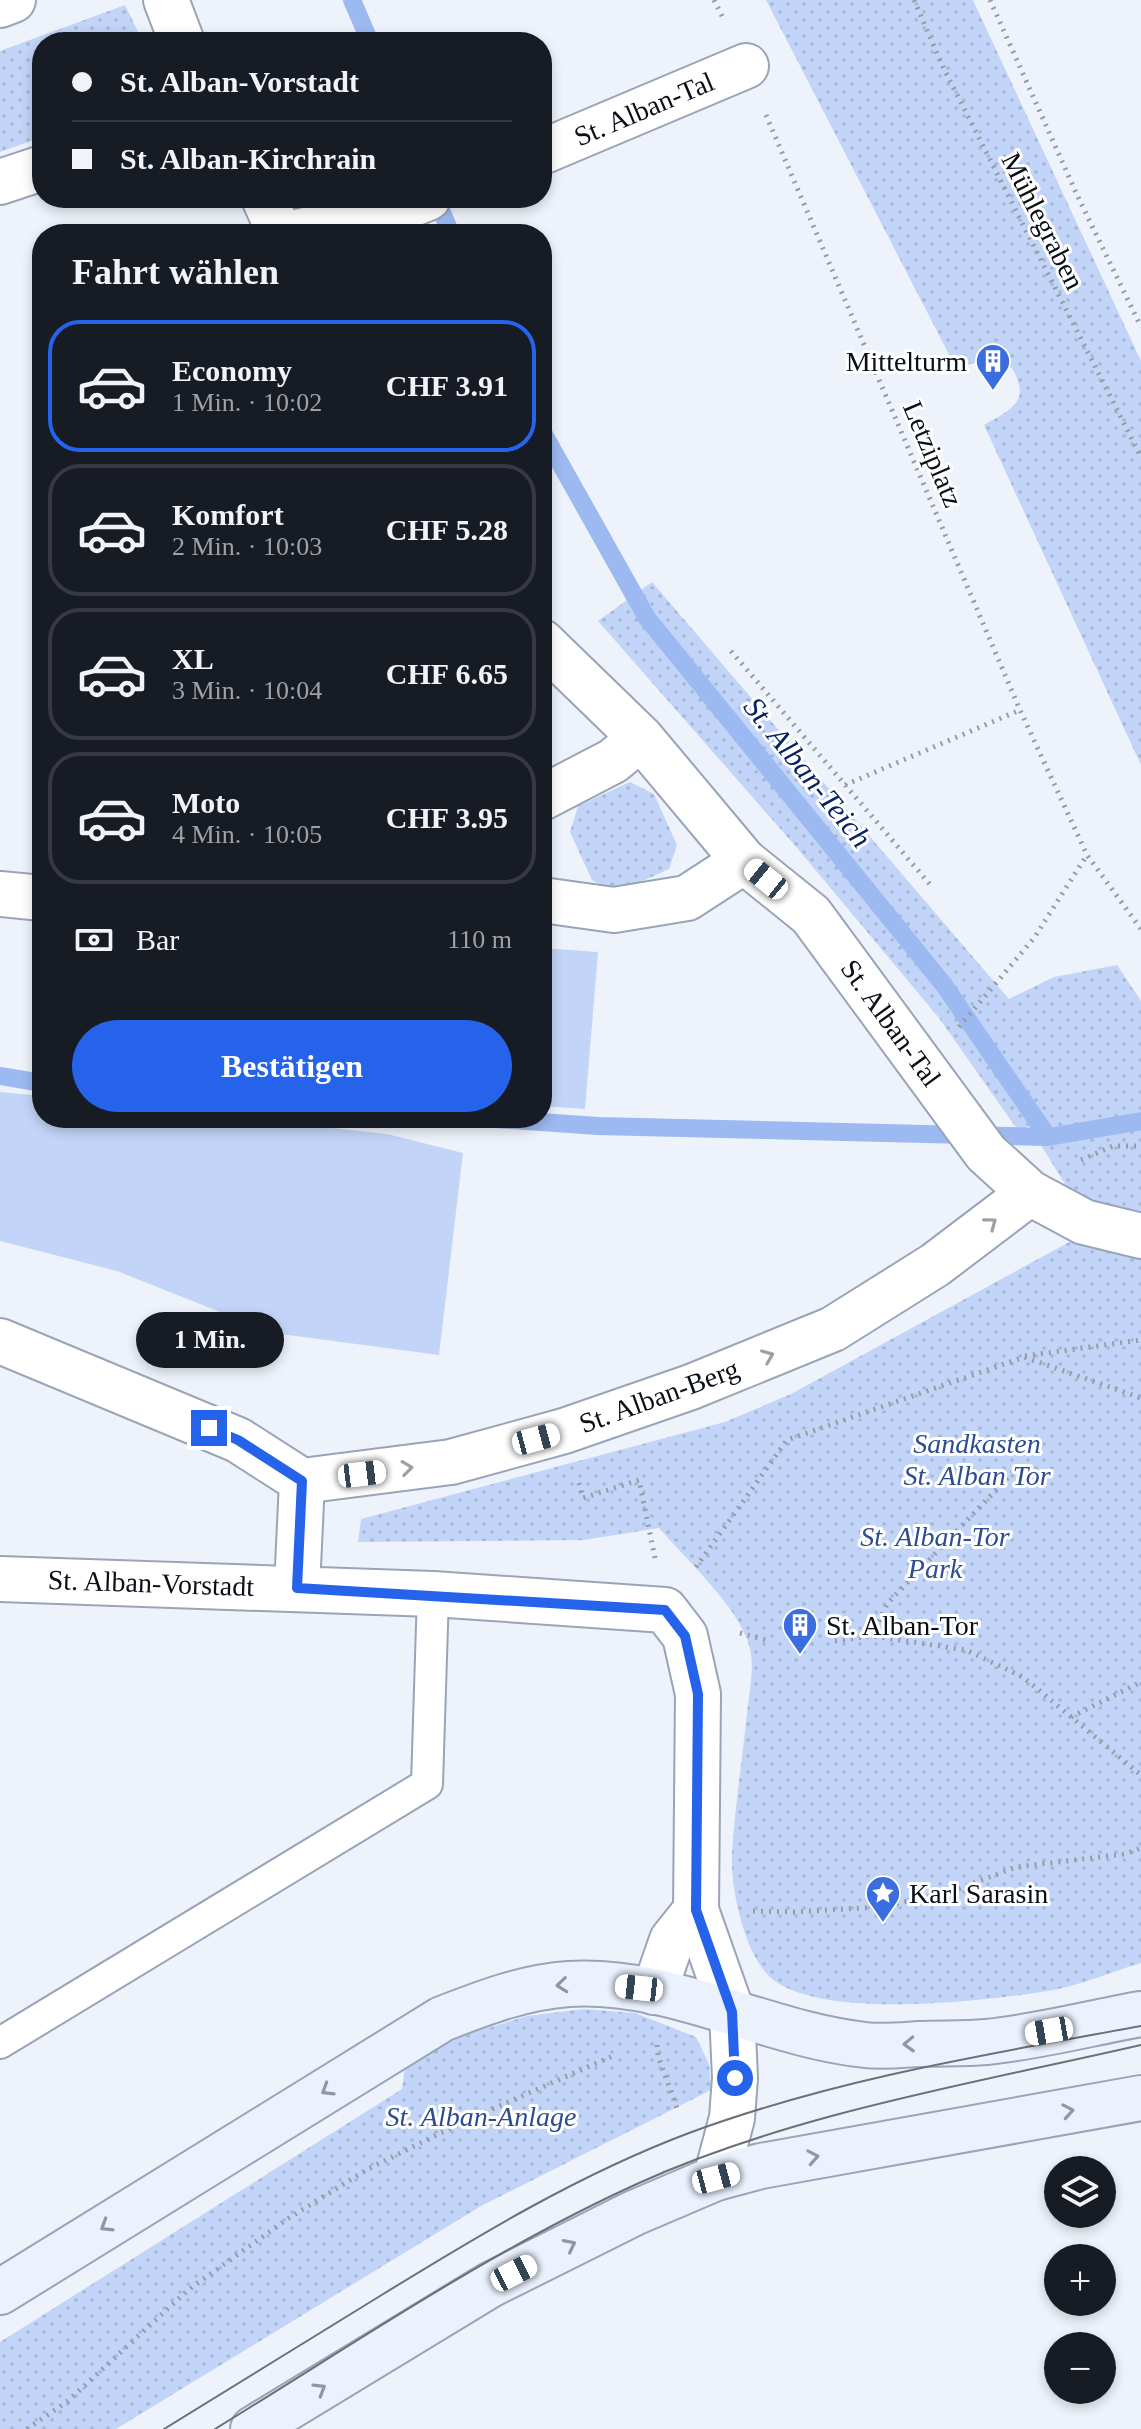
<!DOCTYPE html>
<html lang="de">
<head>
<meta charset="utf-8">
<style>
	body { margin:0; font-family:"Times New Roman",serif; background:#20242c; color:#f1f3f6; height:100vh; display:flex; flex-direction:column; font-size:30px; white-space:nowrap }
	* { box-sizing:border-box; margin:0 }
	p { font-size:26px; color:#9ea1a6 }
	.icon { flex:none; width:44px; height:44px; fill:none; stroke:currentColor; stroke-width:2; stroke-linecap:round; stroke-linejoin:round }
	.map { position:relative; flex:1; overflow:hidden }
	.sheet { position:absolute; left:32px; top:224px; width:520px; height:904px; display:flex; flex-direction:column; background:#171b24; border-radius:32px; box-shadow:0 4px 12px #0003 }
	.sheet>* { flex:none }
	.hud { position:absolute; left:32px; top:32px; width:520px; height:176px; border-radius:32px; box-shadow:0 4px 12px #0003; display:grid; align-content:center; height:176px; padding:0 40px; background:#171b24 }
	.buttons { position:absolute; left:1044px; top:2156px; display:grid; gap:16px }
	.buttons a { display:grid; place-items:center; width:72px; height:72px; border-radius:50%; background:#171b24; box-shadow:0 4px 12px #0003; font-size:40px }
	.end { position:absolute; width:36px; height:36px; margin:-18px; border:10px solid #2563eb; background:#fff; box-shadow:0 0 0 4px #fff }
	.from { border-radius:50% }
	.bubble { position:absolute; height:56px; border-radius:28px; background:#171b24; box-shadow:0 4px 12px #0003; font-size:26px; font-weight:700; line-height:56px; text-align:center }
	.car { position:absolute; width:24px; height:48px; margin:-24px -12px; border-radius:10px; box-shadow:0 0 6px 2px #0007; background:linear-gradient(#fff 24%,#345 0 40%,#fff 0 76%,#345 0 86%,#fff 0) }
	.hud b { display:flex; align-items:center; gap:28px; height:76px; font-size:30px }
	.hud b+b { border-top:2px solid #363941 }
	.hud i { width:20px; height:20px; background:#f1f3f6 }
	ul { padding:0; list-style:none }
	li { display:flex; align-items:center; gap:24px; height:132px; margin:0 16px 12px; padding:0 24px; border:4px solid #363941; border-radius:32px }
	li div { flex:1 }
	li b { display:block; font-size:30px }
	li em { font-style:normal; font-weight:700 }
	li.active { border-color:#2563eb }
	li>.icon { width:72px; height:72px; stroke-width:1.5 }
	h2 { padding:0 40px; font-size:36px; line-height:96px }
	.pay { display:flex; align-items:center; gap:20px; height:88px; padding:0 40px; font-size:30px }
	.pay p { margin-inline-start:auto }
	.button { display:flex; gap:16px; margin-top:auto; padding:16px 40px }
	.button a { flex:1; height:92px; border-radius:48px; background:#2563eb; color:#fff; font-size:32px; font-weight:700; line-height:92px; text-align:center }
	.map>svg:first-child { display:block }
	.grass { fill:url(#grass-dots) }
	.garden { fill:#c2d5f8 }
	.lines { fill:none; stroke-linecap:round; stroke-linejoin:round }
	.stream { stroke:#9cb9f1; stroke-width:18 }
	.service-casing { stroke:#9aa4b8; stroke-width:34 }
	.minor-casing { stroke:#9aa4b8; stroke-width:48 }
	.secondary-casing { stroke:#9aa4b8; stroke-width:48 }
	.path { stroke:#979ca3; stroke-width:5; stroke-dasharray:2 6; stroke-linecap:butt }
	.service { stroke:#fff; stroke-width:30 }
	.minor { stroke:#fff; stroke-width:44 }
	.secondary { stroke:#ebf2fe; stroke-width:44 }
	.tram { stroke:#6c7077; stroke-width:2 }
	.oneway { stroke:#9d9fa1 }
	.oneway2 { stroke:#9197a1 }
	.route { stroke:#2563eb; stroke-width:10 }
	.labels { text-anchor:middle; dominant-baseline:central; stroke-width:6; stroke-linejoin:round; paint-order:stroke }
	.street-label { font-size:28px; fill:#0a0e15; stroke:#fff }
	.poi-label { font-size:28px; fill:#0a0e15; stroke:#fff; text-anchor:start }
	.park-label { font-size:28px; font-style:italic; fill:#2d4d8f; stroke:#fff }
	.water-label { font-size:30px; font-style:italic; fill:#082361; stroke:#fff }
</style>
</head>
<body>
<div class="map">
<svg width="1141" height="2429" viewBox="0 0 1141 2429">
	<defs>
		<pattern id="grass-dots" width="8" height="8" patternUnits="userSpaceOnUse" patternTransform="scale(2)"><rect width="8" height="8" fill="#c2d5f8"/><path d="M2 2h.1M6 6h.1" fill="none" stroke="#a5b6d4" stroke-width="1.8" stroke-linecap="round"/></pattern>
	</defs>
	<rect width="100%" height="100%" fill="#eef3fb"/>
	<!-- grass -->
	<path class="grass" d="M766,0H973L1141,361V765L984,425C996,418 1014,410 1019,397C1021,390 1019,384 1017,378C1008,350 976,360 957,370Z
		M125,5L143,42H42V137L0,152V51Z
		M652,582L1009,999L1054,977L1117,965L1141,1001V1963C1111,1972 1079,1986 1048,1991C986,2001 818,2021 770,1977C744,1953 730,1887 732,1853C735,1807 742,1760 747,1714C749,1692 756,1664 748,1642C736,1605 685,1558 659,1528L584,1540L358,1542L361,1519L725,1422L791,1394L1093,1229L1029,1126L1019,1132L939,1018L798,849L598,621Z
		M630,782L654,794L677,845L669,869L616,893L592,880L570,832L578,806Z
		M584,2009L635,2013L696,2037L709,2064L711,2090L481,2206L116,2429H0V2342L402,2089L405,2067L458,2037L527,2016Z"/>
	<!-- garden -->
	<path class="garden" d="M542,948L598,952L585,1109L542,1106Z
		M0,1092L42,1096V1118H240L387,1134L463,1153L439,1355L228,1327L220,1312L117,1271L0,1241Z"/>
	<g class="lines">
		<!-- stream -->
		<path class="stream" d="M352,0L370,42
			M436,198L451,234
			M542,431L647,618L944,985L1048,1137L1141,1121
			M0,1076L42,1083
			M482,1118L598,1126L1048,1137"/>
		<!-- service casing -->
		<g class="service-casing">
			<path id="service" d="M0,2043L427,1784L433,1594"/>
		</g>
		<!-- minor casing -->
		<g class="minor-casing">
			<path id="minor" d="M166,0L182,42
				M0,5L13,0
				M542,152L746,66
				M0,182L42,168
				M264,198L280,234
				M288,234L403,208L428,198
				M542,642L641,738L744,861L687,898L614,910L542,900
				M542,798L613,761L641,738
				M744,861L811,915L986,1153L1030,1193L1084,1222L1141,1236
				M0,894L42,898
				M0,1341L238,1440L302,1481
				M302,1481L451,1462L564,1431L691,1387L833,1329L935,1265L1030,1193
				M0,1579L433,1594L665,1610L685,1636L698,1694L696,1910L732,2012L735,2078L732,2118L716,2178
				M297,1588L302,1481
				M654,1992L672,1940L696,1910"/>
		</g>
		<!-- secondary casing -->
		<g class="secondary-casing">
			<path id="secondary" d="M0,2292L442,2019C483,2003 524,1987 569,1984C671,1978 765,2034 865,2045C882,2047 902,2045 919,2044C941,2043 964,2044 986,2042C1038,2037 1090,2023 1141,2014
				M253,2429L490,2285L634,2213L716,2178L761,2166L1141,2098"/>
		</g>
		<!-- path -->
		<path class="path" d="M714,0L723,18
			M914,0L942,65L1141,457
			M990,0L1078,197L1141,327
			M766,115L1020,710L1087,855L1141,929
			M731,651L933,888
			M845,785L1020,710
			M959,1027L1034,938L1087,855
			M1081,1160L1113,1146H1141
			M1025,1356L1141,1340
			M579,1483L583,1498L639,1480L655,1558
			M696,1567L787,1440L1024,1357L1141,1398
			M740,1633L766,1640
			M872,1636L887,1604L1016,1469
			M835,1641L872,1636L966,1650L1023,1677L1141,1775
			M1071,1717L1141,1682
			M753,1911L793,1912L881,1907L953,1891L1016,1867L1125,1854L1141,1848
			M657,2045L658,2056L677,2108
			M27,2429L68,2401L188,2290L286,2220L366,2170L463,2122L615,2055"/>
		<!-- service -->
		<use href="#service" class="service"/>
		<!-- minor -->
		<use href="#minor" class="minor"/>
		<!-- secondary -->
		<use href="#secondary" class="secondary"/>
		<!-- tram -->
		<path class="tram" d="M164,2429C236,2385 308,2340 380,2296C479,2235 580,2174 689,2133C835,2079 989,2054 1141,2026
			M215,2429C354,2344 491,2250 639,2183C794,2113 976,2083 1141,2045"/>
	</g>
	<!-- one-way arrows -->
	<defs><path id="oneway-chevron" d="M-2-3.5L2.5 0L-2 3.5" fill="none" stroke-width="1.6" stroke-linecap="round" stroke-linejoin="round" transform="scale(2)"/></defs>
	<g class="oneway">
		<use href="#oneway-chevron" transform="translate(991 1223) rotate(-37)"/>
		<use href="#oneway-chevron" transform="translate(768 1356) rotate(-22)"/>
		<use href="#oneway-chevron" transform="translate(407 1468) rotate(-7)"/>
	</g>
	<g class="oneway2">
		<use href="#oneway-chevron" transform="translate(562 1985) rotate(174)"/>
		<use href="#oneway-chevron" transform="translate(909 2044) rotate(178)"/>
		<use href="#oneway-chevron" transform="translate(327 2090) rotate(148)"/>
		<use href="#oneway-chevron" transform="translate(1068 2111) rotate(-10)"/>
		<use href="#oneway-chevron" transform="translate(813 2157) rotate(-10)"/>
		<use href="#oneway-chevron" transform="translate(106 2226) rotate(148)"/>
		<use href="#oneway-chevron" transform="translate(570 2245) rotate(-27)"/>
		<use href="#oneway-chevron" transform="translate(320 2389) rotate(-31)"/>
	</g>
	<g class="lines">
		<!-- route -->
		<path class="route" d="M209,1428L238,1440L302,1481L297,1588L665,1610L685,1636L698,1694L696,1910L732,2012L735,2078"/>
	</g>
	<!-- icons -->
	<defs>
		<g id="building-pin" transform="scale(1.8)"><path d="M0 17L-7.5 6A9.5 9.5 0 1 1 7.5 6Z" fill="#3a6ddd" stroke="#fff"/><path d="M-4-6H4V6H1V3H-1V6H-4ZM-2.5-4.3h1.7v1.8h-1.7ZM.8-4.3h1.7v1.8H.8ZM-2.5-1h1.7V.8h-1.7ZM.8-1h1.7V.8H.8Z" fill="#fff"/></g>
		<g id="sight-pin" transform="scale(1.8)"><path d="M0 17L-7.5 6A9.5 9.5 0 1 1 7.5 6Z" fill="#3a6ddd" stroke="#fff"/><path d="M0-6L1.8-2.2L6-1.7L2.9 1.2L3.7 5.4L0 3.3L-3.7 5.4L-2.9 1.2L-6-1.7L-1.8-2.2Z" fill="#fff"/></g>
	</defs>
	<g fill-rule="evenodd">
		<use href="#building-pin" x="993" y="361"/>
		<use href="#building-pin" x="800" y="1625"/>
		<use href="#sight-pin" x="883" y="1893"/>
	</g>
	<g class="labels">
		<!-- street labels -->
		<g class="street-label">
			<text transform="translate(644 109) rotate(-23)">St. Alban-Tal</text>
			<text transform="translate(1043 221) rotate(63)">Mühlegraben</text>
			<text transform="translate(933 454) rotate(67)">Letziplatz</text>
			<text transform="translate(891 1023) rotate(54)">St. Alban-Tal</text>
			<text transform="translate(659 1396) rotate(-20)">St. Alban-Berg</text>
			<text transform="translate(151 1583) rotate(2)">St. Alban-Vorstadt</text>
		</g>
		<!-- poi labels -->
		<g class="poi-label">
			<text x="967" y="361" text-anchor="end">Mittelturm</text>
			<text x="826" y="1625">St. Alban-Tor</text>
			<text x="909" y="1893">Karl Sarasin</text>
		</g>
		<!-- park labels -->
		<g class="park-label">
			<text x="977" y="1443">Sandkasten<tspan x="977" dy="32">St. Alban Tor</tspan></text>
			<text x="935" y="1536">St. Alban-Tor<tspan x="935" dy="32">Park</tspan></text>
			<text x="481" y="2116">St. Alban-Anlage</text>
		</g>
		<!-- water labels -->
		<g class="water-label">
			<text transform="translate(808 772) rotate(51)">St. Alban-Teich</text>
		</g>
	</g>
</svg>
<div class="buttons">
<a><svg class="icon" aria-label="layers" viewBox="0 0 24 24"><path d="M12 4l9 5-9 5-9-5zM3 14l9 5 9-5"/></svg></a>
<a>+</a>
<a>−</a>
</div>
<i class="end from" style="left:735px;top:2078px"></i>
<i class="end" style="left:209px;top:1428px"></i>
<div class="bubble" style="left:136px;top:1312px;width:148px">1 Min.</div>
<i class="car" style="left:766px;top:879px;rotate:309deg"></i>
<i class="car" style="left:536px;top:1439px;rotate:75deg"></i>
<i class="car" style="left:362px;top:1474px;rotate:83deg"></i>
<i class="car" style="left:639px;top:1988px;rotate:276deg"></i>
<i class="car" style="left:1049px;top:2031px;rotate:260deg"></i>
<i class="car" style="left:716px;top:2178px;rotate:75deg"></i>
<i class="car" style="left:514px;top:2273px;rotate:63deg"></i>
<div class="hud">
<b><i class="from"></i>St. Alban-Vorstadt</b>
<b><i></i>St. Alban-Kirchrain</b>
</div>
<section class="sheet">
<h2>Fahrt wählen</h2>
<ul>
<li class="active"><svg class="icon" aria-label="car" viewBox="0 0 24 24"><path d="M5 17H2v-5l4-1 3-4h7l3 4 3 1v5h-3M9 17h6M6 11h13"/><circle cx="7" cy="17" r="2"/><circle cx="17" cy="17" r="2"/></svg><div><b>Economy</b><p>1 Min. · 10:02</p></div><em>CHF 3.91</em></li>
<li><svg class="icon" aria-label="car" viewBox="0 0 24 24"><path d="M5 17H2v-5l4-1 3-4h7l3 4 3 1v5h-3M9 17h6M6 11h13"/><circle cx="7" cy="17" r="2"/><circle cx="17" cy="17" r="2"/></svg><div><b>Komfort</b><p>2 Min. · 10:03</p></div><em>CHF 5.28</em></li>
<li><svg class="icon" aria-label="car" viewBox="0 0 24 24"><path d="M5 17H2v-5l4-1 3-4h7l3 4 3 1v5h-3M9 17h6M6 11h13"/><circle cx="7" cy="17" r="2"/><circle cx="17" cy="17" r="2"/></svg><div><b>XL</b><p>3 Min. · 10:04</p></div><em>CHF 6.65</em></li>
<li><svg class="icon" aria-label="car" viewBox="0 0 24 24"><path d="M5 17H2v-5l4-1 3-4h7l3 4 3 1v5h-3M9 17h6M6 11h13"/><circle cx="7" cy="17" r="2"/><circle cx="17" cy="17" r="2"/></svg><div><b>Moto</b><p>4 Min. · 10:05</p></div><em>CHF 3.95</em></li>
</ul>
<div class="pay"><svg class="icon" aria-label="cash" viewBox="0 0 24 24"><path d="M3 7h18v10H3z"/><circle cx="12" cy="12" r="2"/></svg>Bar<p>110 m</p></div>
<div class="button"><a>Bestätigen</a></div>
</section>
</div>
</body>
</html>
